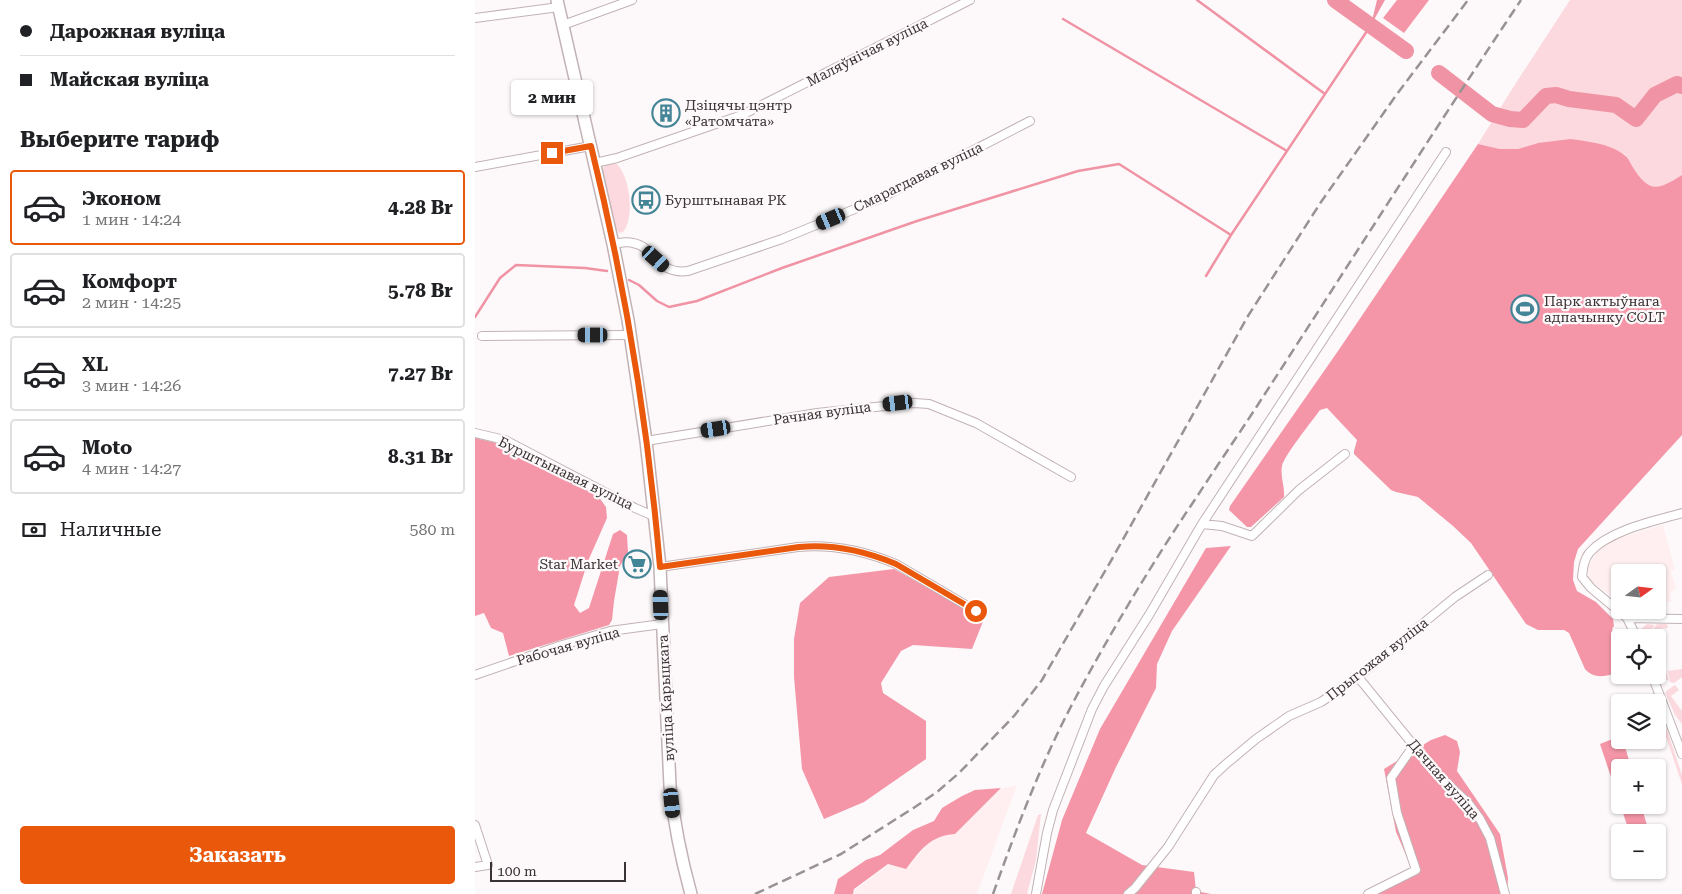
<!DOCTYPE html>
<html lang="ru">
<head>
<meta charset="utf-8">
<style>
	body { margin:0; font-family:"Roboto Serif",serif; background:#f6f6f6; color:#202124; height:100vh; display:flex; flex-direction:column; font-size:19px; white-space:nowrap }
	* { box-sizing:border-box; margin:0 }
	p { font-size:16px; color:#757577 }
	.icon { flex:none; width:28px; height:28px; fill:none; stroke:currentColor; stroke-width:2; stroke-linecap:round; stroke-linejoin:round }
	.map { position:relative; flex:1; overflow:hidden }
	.drawer { display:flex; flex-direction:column; background:#fff; width:475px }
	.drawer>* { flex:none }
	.banner { display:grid; align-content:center; height:110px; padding:0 20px; background:#fff }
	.needle { width:32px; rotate:75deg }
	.tools { position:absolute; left:1136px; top:564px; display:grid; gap:10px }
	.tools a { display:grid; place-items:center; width:55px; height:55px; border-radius:5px; background:#fff; box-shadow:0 1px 4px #0004; font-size:25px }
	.scale { position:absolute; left:15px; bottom:12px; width:136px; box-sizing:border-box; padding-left:5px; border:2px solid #3a3334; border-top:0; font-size:14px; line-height:18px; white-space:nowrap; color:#3a3334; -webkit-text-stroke:4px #fdf9fa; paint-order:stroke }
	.end { position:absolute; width:22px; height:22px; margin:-11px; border:6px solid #ea580c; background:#fff; box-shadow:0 0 0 2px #fff }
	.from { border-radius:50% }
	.bubble { position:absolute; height:35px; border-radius:5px; background:#fff; box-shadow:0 1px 4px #0004; font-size:16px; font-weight:700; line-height:35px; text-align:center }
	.car { position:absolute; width:15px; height:30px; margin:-15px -8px; border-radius:6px; box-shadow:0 0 4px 1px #0007; background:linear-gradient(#222 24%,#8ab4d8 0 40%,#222 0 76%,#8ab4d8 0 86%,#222 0) }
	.banner b { display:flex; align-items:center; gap:18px; height:48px; font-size:19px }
	.banner b+b { border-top:1px solid #e0e0e0 }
	.banner i { width:12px; height:12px; background:#202124 }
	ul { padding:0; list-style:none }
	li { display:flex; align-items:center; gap:15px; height:75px; margin:0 10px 8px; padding:0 10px; border:2px solid #e0e0e0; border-radius:5px }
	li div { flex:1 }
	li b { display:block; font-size:19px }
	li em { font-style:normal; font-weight:700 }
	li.active { border-color:#ea580c }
	li>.icon { width:45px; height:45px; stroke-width:1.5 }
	h2 { padding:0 20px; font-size:22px; line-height:60px }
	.pay { display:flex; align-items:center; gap:12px; height:55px; padding:0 20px; font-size:19px }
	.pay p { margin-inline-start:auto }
	.action { display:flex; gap:10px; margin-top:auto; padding:10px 20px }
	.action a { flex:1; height:58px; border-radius:5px; background:#ea580c; color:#fff; font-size:20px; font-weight:700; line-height:58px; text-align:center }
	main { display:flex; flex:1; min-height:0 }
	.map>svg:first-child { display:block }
	.built { fill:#ffeff1 }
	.green { fill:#fbd9de }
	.forest { fill:#f496a8 }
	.water { fill:#f093a4 }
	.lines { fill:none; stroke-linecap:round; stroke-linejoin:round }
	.stream { stroke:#f093a4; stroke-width:2.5 }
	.river { stroke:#f093a4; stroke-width:16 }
	.street-casing { stroke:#c2b2b4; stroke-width:10 }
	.secondary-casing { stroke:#c2b2b4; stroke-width:14 }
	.street { stroke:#fff; stroke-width:8 }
	.secondary { stroke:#fff; stroke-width:11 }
	.rail { stroke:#989293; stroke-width:2.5; stroke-dasharray:10 5; stroke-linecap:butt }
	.route { stroke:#ea580c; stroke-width:6 }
	.labels { text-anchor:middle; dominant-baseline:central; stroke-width:4.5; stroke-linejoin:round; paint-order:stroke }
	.street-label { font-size:14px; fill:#3a3334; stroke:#fdf9fa }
	.poi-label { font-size:14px; fill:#3a3334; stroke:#fdf9fa; text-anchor:start }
</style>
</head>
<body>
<main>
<section class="drawer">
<div class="banner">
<b><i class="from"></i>Дарожная вуліца</b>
<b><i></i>Майская вуліца</b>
</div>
<h2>Выберите тариф</h2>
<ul>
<li class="active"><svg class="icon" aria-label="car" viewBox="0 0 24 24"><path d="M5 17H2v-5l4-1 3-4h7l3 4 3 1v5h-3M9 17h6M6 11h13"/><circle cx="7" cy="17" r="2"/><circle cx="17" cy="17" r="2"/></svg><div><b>Эконом</b><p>1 мин · 14:24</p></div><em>4.28 Br</em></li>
<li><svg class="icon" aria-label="car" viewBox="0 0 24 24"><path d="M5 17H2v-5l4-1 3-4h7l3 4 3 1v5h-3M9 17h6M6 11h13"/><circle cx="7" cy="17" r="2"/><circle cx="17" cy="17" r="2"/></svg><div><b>Комфорт</b><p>2 мин · 14:25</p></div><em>5.78 Br</em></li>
<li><svg class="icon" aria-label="car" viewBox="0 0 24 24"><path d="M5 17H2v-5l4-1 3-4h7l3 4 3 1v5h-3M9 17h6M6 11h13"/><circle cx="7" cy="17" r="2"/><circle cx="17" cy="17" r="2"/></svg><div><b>XL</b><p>3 мин · 14:26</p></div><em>7.27 Br</em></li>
<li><svg class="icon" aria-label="car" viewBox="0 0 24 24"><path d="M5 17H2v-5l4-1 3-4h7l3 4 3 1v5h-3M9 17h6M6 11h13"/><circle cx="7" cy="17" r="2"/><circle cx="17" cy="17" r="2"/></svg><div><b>Moto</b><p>4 мин · 14:27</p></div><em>8.31 Br</em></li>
</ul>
<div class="pay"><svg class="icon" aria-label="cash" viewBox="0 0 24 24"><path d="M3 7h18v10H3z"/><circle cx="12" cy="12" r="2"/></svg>Наличные<p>580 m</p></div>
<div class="action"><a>Заказать</a></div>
</section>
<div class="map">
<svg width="1207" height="894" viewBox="0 0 1207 894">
	<rect width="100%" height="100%" fill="#fdf9fa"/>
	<!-- built -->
	<path class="built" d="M1188,525L1200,570L1196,571L1201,588L1195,594L1197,601L1183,605L1182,572H1145V606L1132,593L1115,581L1113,576L1114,565L1123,550L1131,544L1143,538Z
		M542,785L502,894H379L380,890L413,865L431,869L453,844L468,835L480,833L526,789Z"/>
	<!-- green -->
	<path class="green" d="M1095,0H1207V175C1202,178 1196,184 1190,186C1168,192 1159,170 1150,154L1063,143L1043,149H1025L1003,144L1039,86Z
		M135,164H142C155,177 160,218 148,232L144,233L139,225L127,173L129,166Z
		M1172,624L1180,625L1171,637H1168L1166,629Z
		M1182,624H1192L1193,628L1185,629L1191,671L1194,681L1182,675V638L1173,637Z
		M1207,669V677L1199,683L1195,682L1193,671Z
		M1200,685L1204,690L1196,696L1207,711V724L1200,715L1190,692Z
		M1190,724L1207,775V784L1187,725Z
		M566,814L561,860L552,894H536L563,815Z"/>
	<!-- forest -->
	<path class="forest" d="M922,0H954L929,33L908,18Z
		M1096,139C1114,142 1133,143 1148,154C1152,156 1155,162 1157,166C1174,193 1182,191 1207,175V435L1103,549L1099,562L1098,580L1102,591L1121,602L1138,619L1139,626L1137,629L1145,650V672C1133,676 1119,680 1110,669L1094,633L1089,630H1063L1051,624L996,543L978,526L943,497L921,492L916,490L879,454V451L882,440L852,408L845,410C837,421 809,456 807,466C805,476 810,487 809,497L776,527H772L754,510L755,506L863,351L1003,144L1025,149H1043L1063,143Z
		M0,438L30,445L123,496L131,507L132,518L113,561L99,605L105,613L114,608L138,534L145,530L152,535L153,552L145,566L139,601L137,620L134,625L34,656L28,633L16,628L9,613L0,616Z
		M756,546L697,631L682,664L681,688L641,767L611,833L667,865L719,872L721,891L736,894H567L587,820L625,729L731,548Z
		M419,569L509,619L497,649L438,645L426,651L406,683L408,693L451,721V759L389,802L349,819L327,769L319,677V639L325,603L354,577Z
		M970,735L982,741L985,752L982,771L1025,834L1033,878L1032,894H896L937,869L921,832L909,769L956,740Z
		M1145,736V740H1148L1156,767L1145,768V805H1166L1174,832L1154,831L1125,744Z
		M526,788L480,834C454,836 446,850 431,869L413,864L379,889L378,894H359L363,879L391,860L405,855L438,830L459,821L467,808L487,796L500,790Z"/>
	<!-- water -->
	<path class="water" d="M902,0H910L896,25Z"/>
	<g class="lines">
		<!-- stream -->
		<path class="stream" d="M722,0L850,94
			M588,19L812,151
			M731,276L756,235
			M154,280L164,285L182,301L194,307L222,301L307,268L442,221L603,171L644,164L756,235L898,22
			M0,317L25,278L41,265L110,268L132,271"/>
		<!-- river -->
		<path class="river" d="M860,0L931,51
			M964,73L1017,114L1035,119L1048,120L1071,96L1081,95L1094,99L1141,105L1161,119L1180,95L1202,84L1207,86"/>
		<!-- street casing -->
		<g class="street-casing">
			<path id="street" d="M0,18L84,7
				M88,25L157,0
				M120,163L142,158L267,115L495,0
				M0,167L116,146
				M138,244C145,243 151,241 158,243C181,247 181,275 213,271L307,239L404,199L555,121
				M7,336L156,335
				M0,433L30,440L160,508L181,517
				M171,441L342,413L439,403L454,404L501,423L596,477
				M727,524L747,526L777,536L824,490L870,454
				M185,567L323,547C356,544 390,551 421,564L501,611
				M1152,618L1207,619
				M1162,638L1152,618L1116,588L1107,577C1108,568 1109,559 1115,552C1135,530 1179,521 1207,513
				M0,675L84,646L135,631L187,624
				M1177,675L1207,754
				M883,677L962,774L993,803L1005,819L1015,838L1030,894
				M0,825L13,865L0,867
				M721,892V894
				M561,894L572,833L578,810L617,709L629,686L674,615L727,524L971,152
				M653,894L660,888L693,847L739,775L751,764L781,739L814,716L846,702L883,677L980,597L1013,575
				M893,894L941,870L922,813L916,778L939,745"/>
		</g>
		<!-- secondary casing -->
		<g class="secondary-casing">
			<path id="secondary" d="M82,0L138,244L153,320L171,441L185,567L195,786C199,823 206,858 216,894"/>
		</g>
		<!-- street -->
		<use href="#street" class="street"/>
		<!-- secondary -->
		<use href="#secondary" class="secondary"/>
		<!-- rail -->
		<path class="rail" d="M280,894L366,854L440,807L462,792L484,773L539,716L567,680L637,559L773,316L846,202L922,94L993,0
			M518,894C542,827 567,760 601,697C638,628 679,560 723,495C743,464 764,434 784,403C871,269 957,133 1046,0"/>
	</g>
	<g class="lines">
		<!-- route -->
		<path class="route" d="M77,153L116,146C150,284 173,425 185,567L324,547C356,544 390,551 421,564L501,611"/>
	</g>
	<!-- icons -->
	<defs>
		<g id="building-ring" transform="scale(1.4375)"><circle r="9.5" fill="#fdf9fa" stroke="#438496" stroke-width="1.5"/><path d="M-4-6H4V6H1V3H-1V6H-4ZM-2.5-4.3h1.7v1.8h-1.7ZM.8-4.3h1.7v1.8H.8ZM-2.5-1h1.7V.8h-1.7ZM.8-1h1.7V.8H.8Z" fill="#438496"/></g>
		<g id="bus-ring" transform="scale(1.4375)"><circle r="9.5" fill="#fdf9fa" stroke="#438496" stroke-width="1.5"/><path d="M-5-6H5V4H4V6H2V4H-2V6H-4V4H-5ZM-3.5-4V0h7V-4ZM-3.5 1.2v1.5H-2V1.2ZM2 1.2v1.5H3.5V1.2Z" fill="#438496"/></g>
		<g id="stadium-ring" transform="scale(1.4375)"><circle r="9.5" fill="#fdf9fa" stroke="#438496" stroke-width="1.5"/><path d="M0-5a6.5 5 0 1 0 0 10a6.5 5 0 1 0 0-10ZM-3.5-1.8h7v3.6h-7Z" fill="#438496"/></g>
		<g id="supermarket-ring" transform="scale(1.4375)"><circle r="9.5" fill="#fdf9fa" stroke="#438496" stroke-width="1.5"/><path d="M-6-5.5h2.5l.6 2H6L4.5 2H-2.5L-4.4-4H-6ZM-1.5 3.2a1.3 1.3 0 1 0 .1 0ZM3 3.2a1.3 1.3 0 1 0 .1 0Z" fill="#438496"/></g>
	</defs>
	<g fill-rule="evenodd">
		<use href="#building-ring" x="191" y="113"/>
		<use href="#bus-ring" x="171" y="200"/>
		<use href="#stadium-ring" x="1050" y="309"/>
		<use href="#supermarket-ring" x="162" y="564"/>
	</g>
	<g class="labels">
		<!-- street labels -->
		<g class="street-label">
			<text transform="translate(392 52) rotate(-27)">Маляўнічая вуліца</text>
			<text transform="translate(443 177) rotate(-26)">Смарагдавая вуліца</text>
			<text transform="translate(347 413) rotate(-8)">Рачная вуліца</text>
			<text transform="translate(91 473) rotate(26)">Бурштынавая вуліца</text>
			<text transform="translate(93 646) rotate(-16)">Рабочая вуліца</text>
			<text transform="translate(902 659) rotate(-38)">Прыгожая вуліца</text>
			<text transform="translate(191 698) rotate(-93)">вуліца Карыцкага</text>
			<text transform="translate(969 779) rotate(49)">Дачная вуліца</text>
		</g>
		<!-- poi labels -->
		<g class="poi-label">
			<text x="210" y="105">Дзіцячы цэнтр<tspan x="210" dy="16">«Ратомчата»</tspan></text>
			<text x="190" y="200">Бурштынавая РК</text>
			<text x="1069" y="301">Парк актыўнага<tspan x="1069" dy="16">адпачынку COLT</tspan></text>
			<text x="143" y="564" text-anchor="end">Star Market</text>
		</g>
	</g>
</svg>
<div class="tools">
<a><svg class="needle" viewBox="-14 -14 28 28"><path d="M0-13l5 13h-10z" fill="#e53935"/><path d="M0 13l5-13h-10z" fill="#757577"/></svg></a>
<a><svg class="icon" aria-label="locate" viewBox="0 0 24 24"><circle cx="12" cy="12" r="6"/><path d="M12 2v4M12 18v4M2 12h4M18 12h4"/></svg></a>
<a><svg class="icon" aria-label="layers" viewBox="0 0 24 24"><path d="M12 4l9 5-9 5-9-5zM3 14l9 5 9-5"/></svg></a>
<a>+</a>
<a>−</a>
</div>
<div class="scale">100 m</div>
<i class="end from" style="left:501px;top:611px"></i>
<i class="end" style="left:77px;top:153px"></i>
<div class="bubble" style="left:36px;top:80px;width:82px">2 мин</div>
<i class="car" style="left:356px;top:219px;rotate:247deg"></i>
<i class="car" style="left:181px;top:259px;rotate:132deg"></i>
<i class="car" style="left:118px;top:335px;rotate:270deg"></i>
<i class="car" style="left:423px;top:403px;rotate:263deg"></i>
<i class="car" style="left:241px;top:429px;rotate:261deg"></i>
<i class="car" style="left:186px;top:605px;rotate:358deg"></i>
<i class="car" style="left:197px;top:803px;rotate:174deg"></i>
</div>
</main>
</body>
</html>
